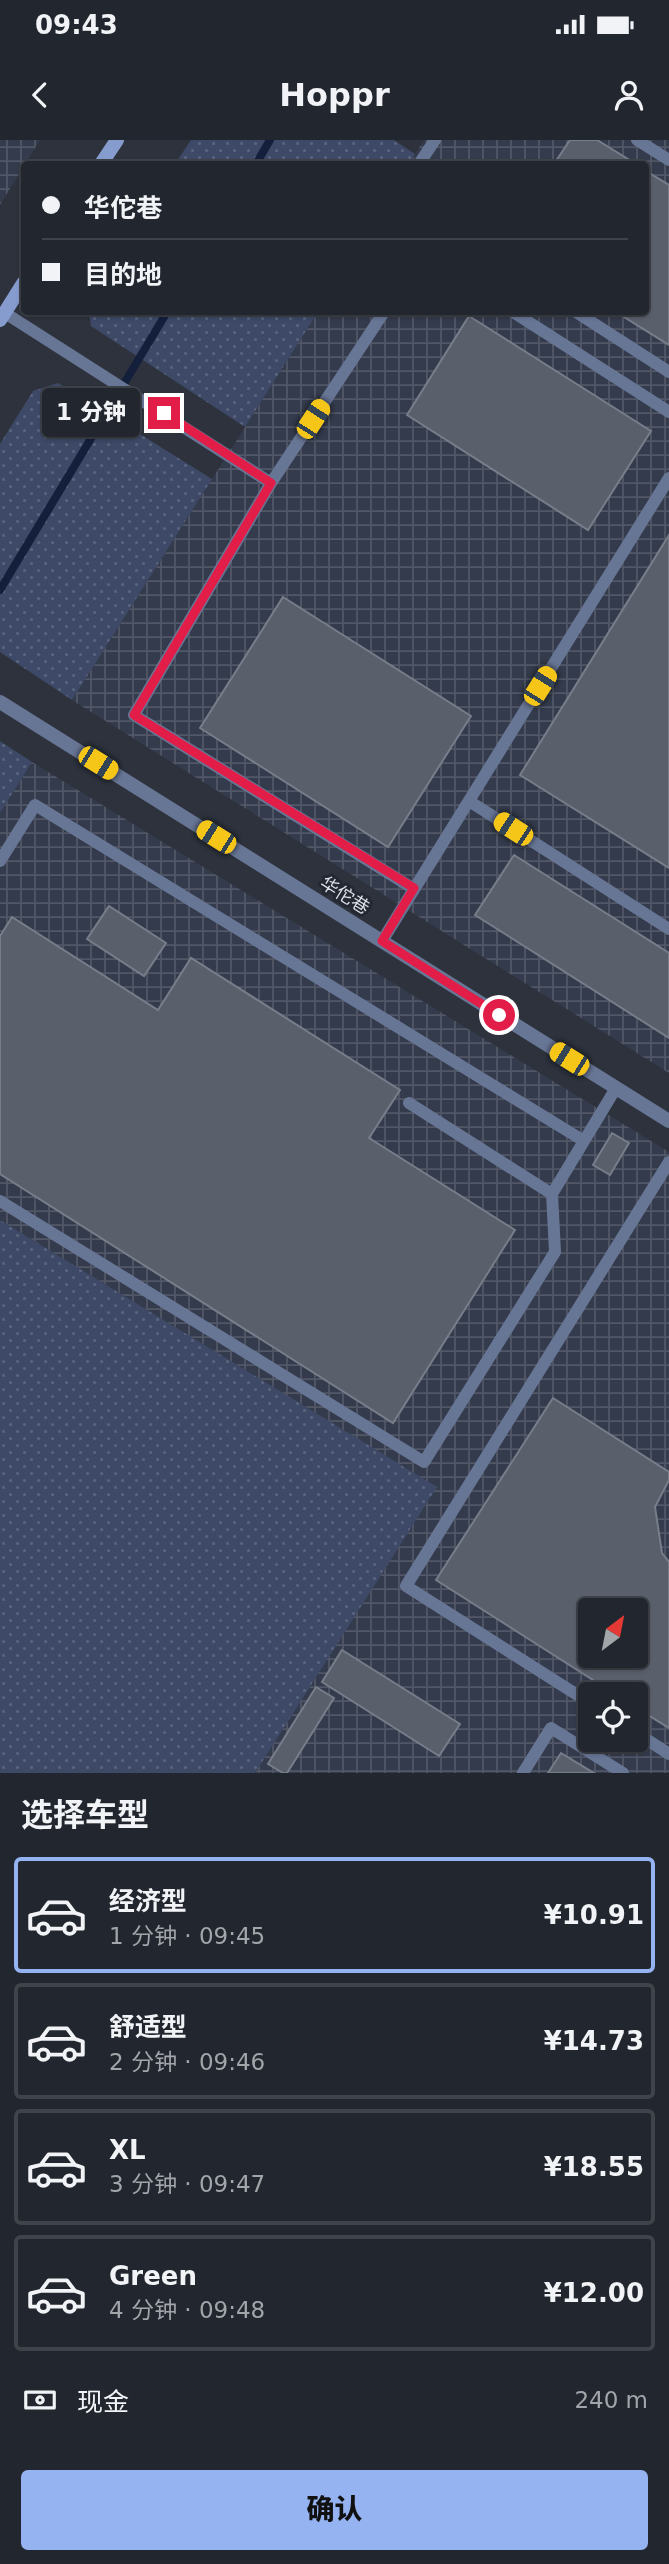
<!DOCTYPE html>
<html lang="zh">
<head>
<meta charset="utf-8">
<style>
	body { margin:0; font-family:"DejaVu Sans","Noto Sans SC",sans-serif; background:#2e323a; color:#f1f3f6; height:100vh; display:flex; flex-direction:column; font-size:26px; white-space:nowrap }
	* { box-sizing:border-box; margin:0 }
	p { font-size:23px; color:#a2a5aa }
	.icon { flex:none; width:38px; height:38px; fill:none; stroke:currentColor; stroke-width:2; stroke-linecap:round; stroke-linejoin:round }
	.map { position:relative; height:1633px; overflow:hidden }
	.details { display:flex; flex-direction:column; background:#22262e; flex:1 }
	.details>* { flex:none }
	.top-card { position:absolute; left:21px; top:21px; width:628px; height:154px; border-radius:7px; box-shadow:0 2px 5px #0004,0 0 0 2px #3f434a; display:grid; align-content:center; height:154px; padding:0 21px; background:#22262e }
	.needle { width:46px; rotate:32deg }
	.tools { position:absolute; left:578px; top:1458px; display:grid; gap:14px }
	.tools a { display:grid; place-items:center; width:70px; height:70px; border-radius:7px; background:#22262e; box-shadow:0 2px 5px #0004,0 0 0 2px #3f434a; font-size:35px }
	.end { position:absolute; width:32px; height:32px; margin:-16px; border:9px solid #e11d48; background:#fff; box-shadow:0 0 0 4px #fff }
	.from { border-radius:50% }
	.bubble { position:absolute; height:49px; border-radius:7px; background:#22262e; box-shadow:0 2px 5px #0004,0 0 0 2px #3f434a; font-size:23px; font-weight:800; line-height:49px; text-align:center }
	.car { position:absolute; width:21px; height:42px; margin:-21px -10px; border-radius:9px; box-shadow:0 0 5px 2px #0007; background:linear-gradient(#f5c518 24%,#345 0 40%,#f5c518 0 76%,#345 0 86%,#f5c518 0) }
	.top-card b { display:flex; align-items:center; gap:24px; height:66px; font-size:26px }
	.top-card b+b { border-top:2px solid #3f434a }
	.top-card i { width:18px; height:18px; background:#f1f3f6 }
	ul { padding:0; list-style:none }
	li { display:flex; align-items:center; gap:21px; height:116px; margin:0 14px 10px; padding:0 7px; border:4px solid #3f434a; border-radius:7px }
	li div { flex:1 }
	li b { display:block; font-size:26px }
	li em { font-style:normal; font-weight:800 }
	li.current { border-color:#95b2f1 }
	li>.icon { width:63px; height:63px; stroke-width:1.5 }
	h2 { padding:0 21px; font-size:32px; line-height:84px }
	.pay { display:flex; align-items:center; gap:18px; height:77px; padding:0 21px; font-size:26px }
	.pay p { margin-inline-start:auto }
	.primary-button { display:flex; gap:14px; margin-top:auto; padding:14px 21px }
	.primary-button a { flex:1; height:80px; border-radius:7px; background:#95b2f1; color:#111; font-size:28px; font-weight:800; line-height:80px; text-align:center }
	.status { display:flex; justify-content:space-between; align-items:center; height:49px; padding:0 35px; background:#22262e; direction:ltr }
	.status svg { height:19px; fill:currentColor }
	header { display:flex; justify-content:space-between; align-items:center; height:91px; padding:0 21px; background:#22262e; font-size:32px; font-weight:800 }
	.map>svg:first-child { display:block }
	.industrial { fill:url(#industrial-grid); fill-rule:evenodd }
	.grass { fill:url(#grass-dots) }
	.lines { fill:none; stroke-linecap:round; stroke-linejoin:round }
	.stream { stroke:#141f3c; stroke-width:8 }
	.building { fill:#595f6b; stroke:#777d89; stroke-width:2; fill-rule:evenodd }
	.lane { stroke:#687696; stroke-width:12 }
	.street { stroke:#687696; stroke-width:14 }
	.secondary { stroke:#869bce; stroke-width:14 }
	.route { stroke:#e11d48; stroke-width:9 }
	.labels { text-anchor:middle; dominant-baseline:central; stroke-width:6; stroke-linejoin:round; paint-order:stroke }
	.street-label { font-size:18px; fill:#dcdfe6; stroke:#232832 }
</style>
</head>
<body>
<div class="status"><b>09:43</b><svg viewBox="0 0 49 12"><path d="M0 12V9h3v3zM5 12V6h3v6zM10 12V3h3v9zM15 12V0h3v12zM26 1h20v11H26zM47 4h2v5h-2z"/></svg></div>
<header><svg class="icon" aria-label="back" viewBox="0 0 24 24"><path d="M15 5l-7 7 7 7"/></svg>Hoppr<svg class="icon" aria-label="person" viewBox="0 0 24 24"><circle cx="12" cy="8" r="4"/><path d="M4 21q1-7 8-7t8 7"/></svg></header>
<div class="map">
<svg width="669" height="1633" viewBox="0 0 669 1633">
	<defs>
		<pattern id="industrial-grid" width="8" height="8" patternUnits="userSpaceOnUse" patternTransform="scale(1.75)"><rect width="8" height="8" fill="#343b4c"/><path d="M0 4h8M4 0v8" fill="none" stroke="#515766"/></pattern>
		<pattern id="grass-dots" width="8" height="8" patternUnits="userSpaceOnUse" patternTransform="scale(1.75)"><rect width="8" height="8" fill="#3d4967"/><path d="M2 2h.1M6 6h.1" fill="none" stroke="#58637d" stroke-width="1.8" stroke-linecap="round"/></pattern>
	</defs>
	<rect width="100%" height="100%" fill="#2d323d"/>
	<!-- industrial -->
	<path class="industrial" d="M0,0H40L0,65Z
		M424,0H669V933L72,560L318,172H646V24H409Z
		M32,622L669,1012V1633H255L436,1347L0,1080V673ZM590,1470H635V1516H590ZM590,1554H635V1600H590Z"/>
	<!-- grass -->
	<path class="grass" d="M191,0H394L415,14L409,24H175Z
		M89,172H318L245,287L91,186Z
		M58,243L212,339L72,560L0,512V304L33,251Z
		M0,601L32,622L0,673Z
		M0,1080L437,1347L255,1633H0Z"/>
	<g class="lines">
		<!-- stream -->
		<path class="stream" d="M256,24L270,0
			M0,450L167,172"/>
	</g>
	<!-- building -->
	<path class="building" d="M570,0H597L636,24H554Z
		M646,31L669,45V205L616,172H646Z
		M469,176L651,291L588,390L407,275Z
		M669,395V728L520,635Z
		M283,457L471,576L388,707L200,588Z
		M514,715L669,813V898L475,775Z
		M109,766L166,803L144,836L87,799Z
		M12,777L158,870L191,818L400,950L369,998L515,1090L393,1283L0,1034V796Z
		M612,993L629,1003L610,1035L593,1025Z
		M553,1258L669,1332V1340L655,1367L662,1413L669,1422V1588L635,1567V1554H615L436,1440ZM590,1470H635V1516H590Z
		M342,1510L460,1584L439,1616L322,1542Z
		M316,1547L334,1558L287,1633H283L268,1624Z
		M561,1613L594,1633H548Z"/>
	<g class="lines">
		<!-- lane -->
		<path class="lane" d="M637,0L669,20
			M419,24L435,0
			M513,172L669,272
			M576,172L669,232
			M5,173L271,343L384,172
			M271,343L134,575L414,749
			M469,661L669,789
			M0,721L35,665L584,1001
			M382,801L669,338
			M409,963L552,1054
			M0,1061L424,1322L555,1112L552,1054L616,948
			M590,1563L406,1446L669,1022
			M635,1592L669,1614
			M523,1633L551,1588L623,1633"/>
		<!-- street -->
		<path class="street" d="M0,562L669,981"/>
		<!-- secondary -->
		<path class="secondary" d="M101,24L117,0
			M0,180L24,142"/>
	</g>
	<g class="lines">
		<!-- route -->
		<path class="route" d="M164,273L271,343L134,575L414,748L382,801L499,875"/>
	</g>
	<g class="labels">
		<!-- street labels -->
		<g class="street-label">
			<text transform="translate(345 755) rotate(32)">华佗巷</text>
		</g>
	</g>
</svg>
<div class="tools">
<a><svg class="needle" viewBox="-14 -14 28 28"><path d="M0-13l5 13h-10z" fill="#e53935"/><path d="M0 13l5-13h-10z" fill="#a2a5aa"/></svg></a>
<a><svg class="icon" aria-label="locate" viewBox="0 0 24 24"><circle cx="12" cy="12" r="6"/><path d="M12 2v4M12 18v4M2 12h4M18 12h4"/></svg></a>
</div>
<i class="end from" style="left:499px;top:875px"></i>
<i class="end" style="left:164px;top:273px"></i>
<div class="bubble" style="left:42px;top:248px;width:98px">1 分钟</div>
<i class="car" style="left:313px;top:279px;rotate:33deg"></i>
<i class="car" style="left:540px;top:546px;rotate:32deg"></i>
<i class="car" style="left:98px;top:623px;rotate:122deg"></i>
<i class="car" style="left:513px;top:689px;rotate:303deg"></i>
<i class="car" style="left:216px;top:697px;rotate:302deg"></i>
<i class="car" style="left:569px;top:919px;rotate:302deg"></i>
<div class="top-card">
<b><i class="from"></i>华佗巷</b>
<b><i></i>目的地</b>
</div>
</div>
<section class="details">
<h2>选择车型</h2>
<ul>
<li class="current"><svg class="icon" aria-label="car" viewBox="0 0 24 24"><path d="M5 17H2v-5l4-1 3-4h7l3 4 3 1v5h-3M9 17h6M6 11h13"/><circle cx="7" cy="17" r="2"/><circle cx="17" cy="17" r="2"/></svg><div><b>经济型</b><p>1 分钟 · 09:45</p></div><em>¥10.91</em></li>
<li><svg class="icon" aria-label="car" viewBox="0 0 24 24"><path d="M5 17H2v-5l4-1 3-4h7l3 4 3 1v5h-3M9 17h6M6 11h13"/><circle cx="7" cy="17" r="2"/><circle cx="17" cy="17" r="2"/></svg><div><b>舒适型</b><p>2 分钟 · 09:46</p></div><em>¥14.73</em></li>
<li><svg class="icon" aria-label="car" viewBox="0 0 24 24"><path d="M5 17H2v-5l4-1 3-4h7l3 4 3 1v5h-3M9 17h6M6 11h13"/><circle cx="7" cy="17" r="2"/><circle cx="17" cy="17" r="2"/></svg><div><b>XL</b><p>3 分钟 · 09:47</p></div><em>¥18.55</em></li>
<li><svg class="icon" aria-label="car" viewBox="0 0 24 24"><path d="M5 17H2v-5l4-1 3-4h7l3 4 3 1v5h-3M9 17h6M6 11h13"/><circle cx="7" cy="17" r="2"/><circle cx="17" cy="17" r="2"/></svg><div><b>Green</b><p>4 分钟 · 09:48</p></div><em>¥12.00</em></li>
</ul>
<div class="pay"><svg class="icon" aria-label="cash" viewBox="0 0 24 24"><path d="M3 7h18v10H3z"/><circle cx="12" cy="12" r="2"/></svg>现金<p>240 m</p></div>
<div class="primary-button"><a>确认</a></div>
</section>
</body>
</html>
